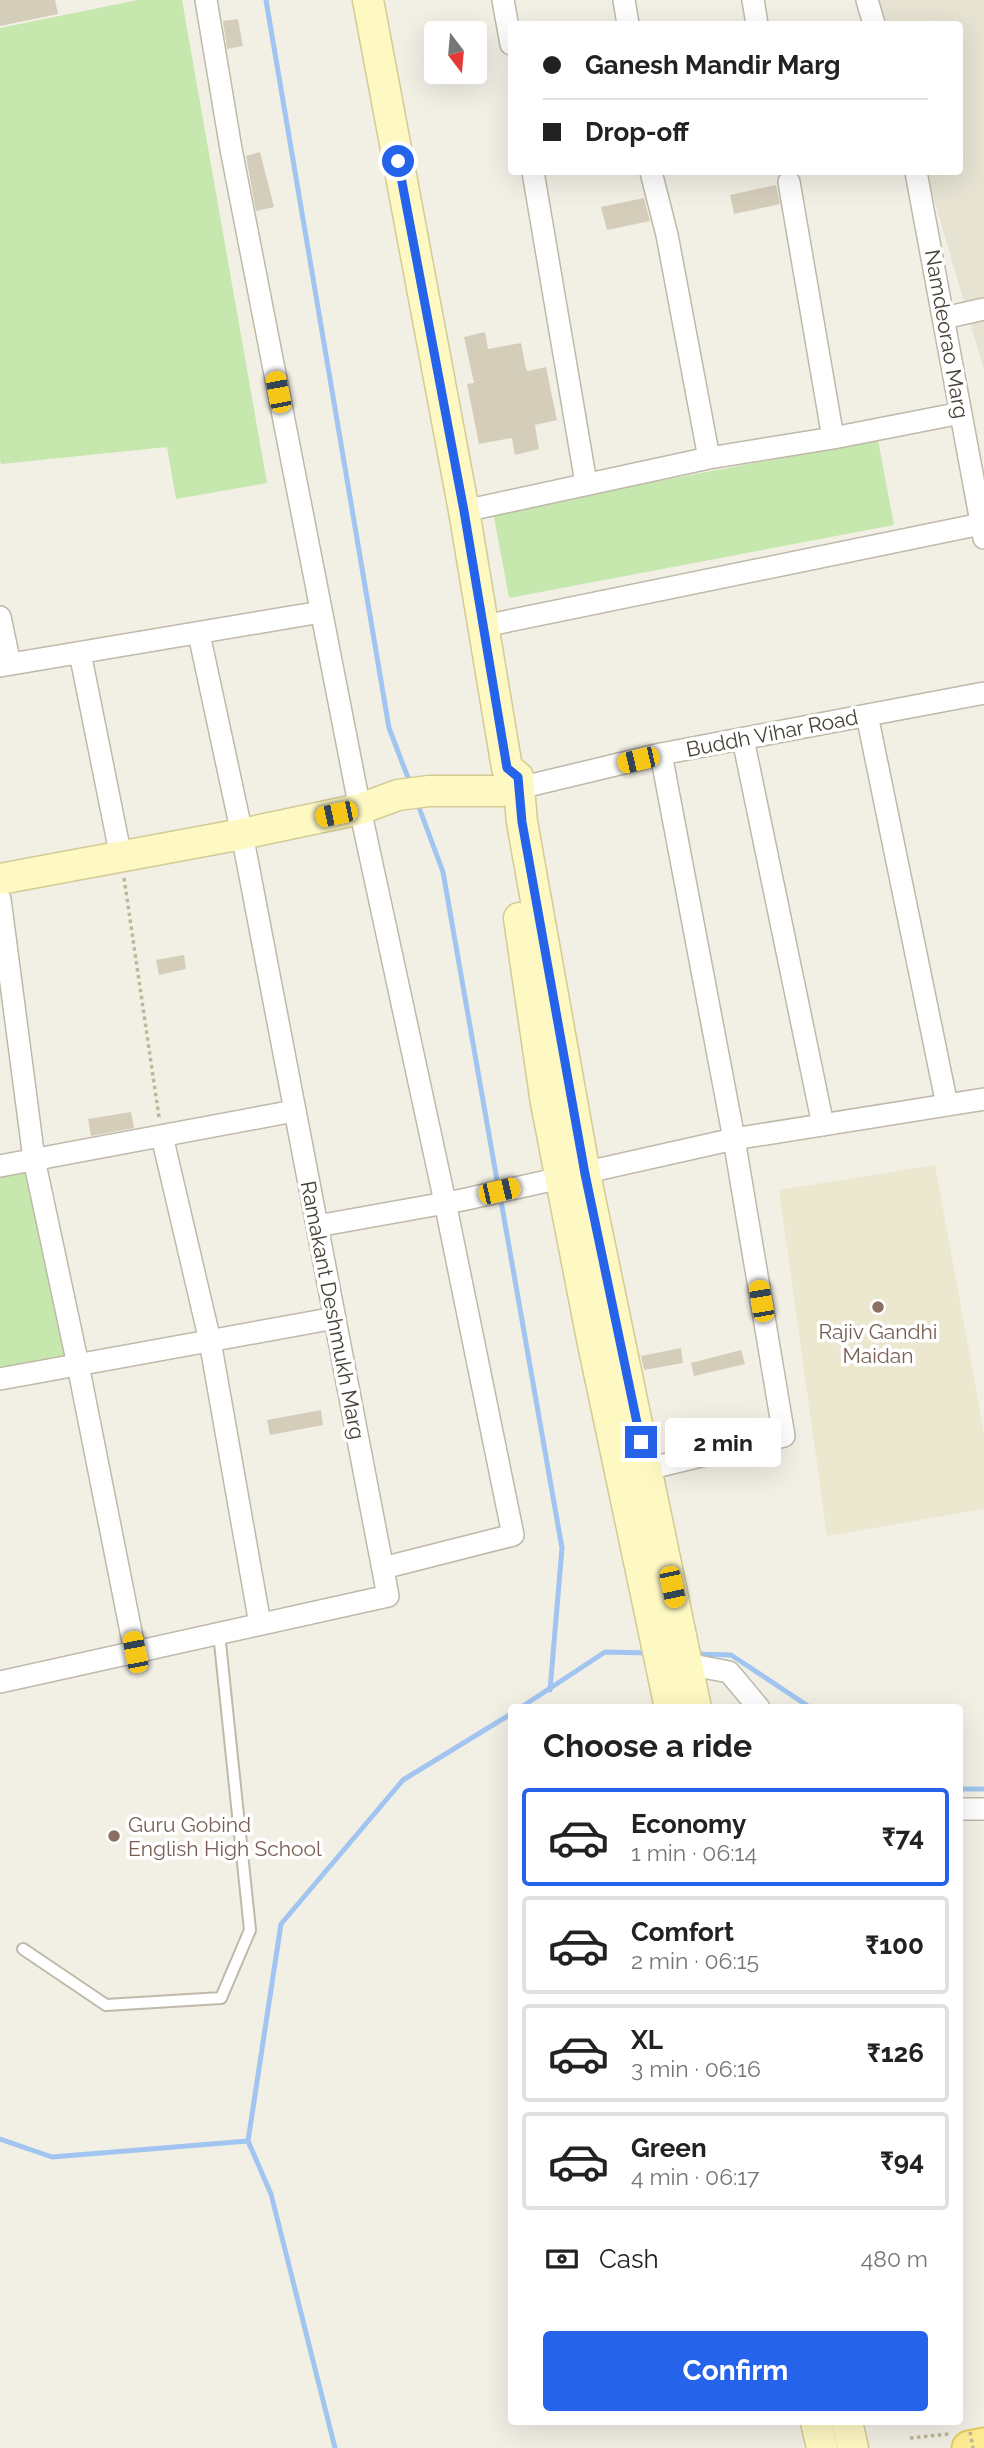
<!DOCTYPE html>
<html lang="en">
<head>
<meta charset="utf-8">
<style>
	body { margin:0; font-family:Raleway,sans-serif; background:#f2f2f2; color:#222; height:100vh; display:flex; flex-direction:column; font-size:26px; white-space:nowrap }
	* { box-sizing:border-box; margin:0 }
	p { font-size:23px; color:#767676 }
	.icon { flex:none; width:38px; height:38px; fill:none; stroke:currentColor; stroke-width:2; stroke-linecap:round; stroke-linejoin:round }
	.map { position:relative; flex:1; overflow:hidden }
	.side { position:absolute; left:508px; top:1704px; width:455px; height:721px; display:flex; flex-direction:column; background:#fff; border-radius:7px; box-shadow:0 7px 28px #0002 }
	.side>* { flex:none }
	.banner { position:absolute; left:508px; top:21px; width:455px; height:154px; border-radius:7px; box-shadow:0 7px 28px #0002; display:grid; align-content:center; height:154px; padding:0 35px; background:#fff }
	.needle { width:46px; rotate:164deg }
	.tools { position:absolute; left:424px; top:21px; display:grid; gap:14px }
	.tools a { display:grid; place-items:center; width:63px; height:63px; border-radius:7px; background:#fff; box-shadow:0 7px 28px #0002; font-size:35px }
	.end { position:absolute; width:32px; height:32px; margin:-16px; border:9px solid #2563eb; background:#fff; box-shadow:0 0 0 4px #fff }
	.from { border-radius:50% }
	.bubble { position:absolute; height:49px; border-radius:7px; background:#fff; box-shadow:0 7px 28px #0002; font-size:23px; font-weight:700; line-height:49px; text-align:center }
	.car { position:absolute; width:21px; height:42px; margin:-21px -10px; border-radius:9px; box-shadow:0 0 5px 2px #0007; background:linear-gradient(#f5c518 24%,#345 0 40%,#f5c518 0 76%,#345 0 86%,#f5c518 0) }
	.banner b { display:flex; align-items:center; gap:24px; height:66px; font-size:26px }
	.banner b+b { border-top:2px solid #e0e0e0 }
	.banner i { width:18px; height:18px; background:#222 }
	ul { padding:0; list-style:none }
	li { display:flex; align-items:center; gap:21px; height:98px; margin:0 14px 10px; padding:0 21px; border:4px solid #e0e0e0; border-radius:7px }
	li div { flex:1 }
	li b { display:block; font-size:26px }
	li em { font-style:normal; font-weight:700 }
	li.active { border-color:#2563eb }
	li>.icon { width:63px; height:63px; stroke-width:1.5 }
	h2 { padding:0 35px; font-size:32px; line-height:84px }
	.pay { display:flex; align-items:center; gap:18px; height:77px; padding:0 35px; font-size:26px }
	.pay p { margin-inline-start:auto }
	.action { display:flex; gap:14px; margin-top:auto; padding:14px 35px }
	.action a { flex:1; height:80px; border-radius:7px; background:#2563eb; color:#fff; font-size:28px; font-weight:700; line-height:80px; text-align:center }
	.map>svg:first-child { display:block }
	.residential { fill:#e6e3d3 }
	.education { fill:#ece7cf }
	.green { fill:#c6e7ad }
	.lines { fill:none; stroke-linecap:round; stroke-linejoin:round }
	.stream { stroke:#a1c5f0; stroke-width:5 }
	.building { fill:#d4cdba }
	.lane-casing { stroke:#beb9a8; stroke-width:14 }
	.street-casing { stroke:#beb9a8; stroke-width:24 }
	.secondary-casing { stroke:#d3ca95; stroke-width:33 }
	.primary-casing { stroke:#e3cd62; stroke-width:37 }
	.path { stroke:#c0b799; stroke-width:3.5; stroke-dasharray:3.5 3.5; stroke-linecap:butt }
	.lane { stroke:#fff; stroke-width:10 }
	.street { stroke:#fff; stroke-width:21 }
	.secondary { stroke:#fef8c3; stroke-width:30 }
	.primary { stroke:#feed93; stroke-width:33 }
	.path-bridge { stroke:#c0b799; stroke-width:3.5; stroke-dasharray:3.5 3.5; stroke-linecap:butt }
	.route { stroke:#2563eb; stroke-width:9 }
	.education-dot { fill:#8d6e63; stroke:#fff; stroke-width:2.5 }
	.labels { text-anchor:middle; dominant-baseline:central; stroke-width:7; stroke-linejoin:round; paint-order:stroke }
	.street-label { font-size:21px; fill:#454135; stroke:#fff }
	.education-label { font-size:21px; fill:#785e54; stroke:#fff }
</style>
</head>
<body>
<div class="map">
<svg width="984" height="2448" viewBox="0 0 984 2448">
	<rect width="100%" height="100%" fill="#f2f0e5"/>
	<!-- residential -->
	<path class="residential" d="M876,0H984V370L926,172H959V24H883Z"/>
	<!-- education -->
	<path class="education" d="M935,1165L984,1433V1509L827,1536L779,1190Z"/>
	<!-- green -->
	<path class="green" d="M138,0H182L267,483L176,499L167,447L1,464L0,459V28Z
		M878,440L894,525L509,598L493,512Z
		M34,1159L78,1365L0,1379V1166Z"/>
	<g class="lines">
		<!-- stream -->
		<path class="stream" d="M266,0L389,728L410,783
			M417,802L443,872L498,1186
			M500,1195L562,1548L550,1690
			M694,1654L731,1655L811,1708
			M520,1708L605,1652L649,1653
			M959,1789H984
			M0,2139L52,2157L248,2141L271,2194L335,2448
			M248,2141L281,1924L403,1780L511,1714"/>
	</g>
	<!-- building -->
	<path class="building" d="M0,0H55L58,14L0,26Z
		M238,19L243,46L227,49L223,21Z
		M260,152L274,207L256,211L246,156Z
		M776,185L780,204L734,214L730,195Z
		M644,198L650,221L607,230L601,207Z
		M485,332L488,349L521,343L526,369L528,371L546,367L557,420L535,425L539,449L515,455L512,438L479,444L467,384L474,383L464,337Z
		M184,955L186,969L159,975L156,960Z
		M131,1112L134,1128L91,1136L88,1119Z
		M681,1348L683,1363L644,1370L641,1356Z
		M741,1350L745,1364L694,1376L691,1363Z
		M321,1410L323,1425L270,1435L267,1420Z"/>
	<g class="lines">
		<!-- lane casing -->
		<g class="lane-casing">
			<path id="lane" d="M23,1949L106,2005L221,1998L250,1930L219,1633"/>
		</g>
		<!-- street casing -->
		<g class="street-casing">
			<path id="street" d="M206,0L231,149L360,809L445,1202L513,1535L383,1568
				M503,0L511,44
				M624,0L628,24
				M753,0L757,24
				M867,0L874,24
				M533,172L586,483
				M651,172L667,235L709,458
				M916,172L984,538
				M789,182L833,438
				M944,318L984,309
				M464,511L709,458L833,438L961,413
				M0,617L10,664
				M484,626L981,524
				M80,653L121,857
				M0,666L321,612
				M867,715L947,1105
				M743,739L823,1125
				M519,788L661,754L984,693
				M0,899L34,1159L78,1365L135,1652
				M162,1136L210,1341L260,1624
				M0,1166L294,1111
				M317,1226L462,1200L734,1139L984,1099
				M0,1379L335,1318
				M647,1469L784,1436L734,1139L661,754
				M675,1664H687L729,1672L759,1708
				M0,1682L388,1596L242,834L199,634
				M959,1809H984"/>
		</g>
		<!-- secondary casing -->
		<g class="secondary-casing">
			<path id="secondary" d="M368,0L464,511L507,768
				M507,768L518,777L522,822L585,1174L696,1708
				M0,879L242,834L360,809L398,795L429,791H501L519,788
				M519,918L546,1103L592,1339L670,1708
				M816,2422L822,2448
				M847,2422L853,2448"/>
		</g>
		<!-- primary casing -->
		<g class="primary-casing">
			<path id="primary" d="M969,2448L984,2445"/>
		</g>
		<!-- path -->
		<path class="path" d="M124,878L159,1117
			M910,2438L949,2434"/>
		<!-- lane -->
		<use href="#lane" class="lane"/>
		<!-- street -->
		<use href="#street" class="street"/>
		<!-- secondary -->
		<use href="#secondary" class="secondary"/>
		<!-- primary -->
		<use href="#primary" class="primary"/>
		<!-- path-bridge -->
		<path class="path-bridge" d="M970,2432L973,2448"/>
	</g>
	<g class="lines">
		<!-- route -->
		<path class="route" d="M398,161L464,511L507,768L518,777L522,822L585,1174L641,1442"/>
	</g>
	<!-- markers -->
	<g class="education-dot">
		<circle cx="878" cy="1307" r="7"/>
		<circle cx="114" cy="1836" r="7"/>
	</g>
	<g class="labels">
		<!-- street labels -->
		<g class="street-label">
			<text transform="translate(947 334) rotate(80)">Namdeorao Marg</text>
			<text transform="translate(772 733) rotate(-11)">Buddh Vihar Road</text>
			<text transform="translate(333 1310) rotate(79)">Ramakant Deshmukh Marg</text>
		</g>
		<!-- education labels -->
		<g class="education-label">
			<text x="878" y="1331">Rajiv Gandhi<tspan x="878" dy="24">Maidan</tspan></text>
			<text x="128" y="1824" text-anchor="start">Guru Gobind<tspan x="128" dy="24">English High School</tspan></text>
		</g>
	</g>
</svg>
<div class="tools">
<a><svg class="needle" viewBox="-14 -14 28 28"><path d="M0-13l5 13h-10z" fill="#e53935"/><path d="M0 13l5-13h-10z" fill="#767676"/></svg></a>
</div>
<i class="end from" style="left:398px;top:161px"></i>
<i class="end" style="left:641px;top:1442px"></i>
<div class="bubble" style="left:665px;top:1418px;width:116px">2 min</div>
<i class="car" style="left:278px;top:392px;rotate:349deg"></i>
<i class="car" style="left:638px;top:760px;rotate:257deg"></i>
<i class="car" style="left:336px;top:814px;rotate:258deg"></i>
<i class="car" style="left:499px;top:1191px;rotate:77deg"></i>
<i class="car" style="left:761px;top:1301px;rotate:350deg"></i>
<i class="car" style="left:672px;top:1587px;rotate:168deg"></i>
<i class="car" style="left:135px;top:1652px;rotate:349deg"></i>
<div class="banner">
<b><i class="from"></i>Ganesh Mandir Marg</b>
<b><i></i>Drop-off</b>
</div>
<section class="side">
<h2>Choose a ride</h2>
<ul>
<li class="active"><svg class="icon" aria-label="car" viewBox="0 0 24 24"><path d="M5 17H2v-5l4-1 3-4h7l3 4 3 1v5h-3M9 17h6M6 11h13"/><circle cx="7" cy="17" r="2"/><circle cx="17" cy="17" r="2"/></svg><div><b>Economy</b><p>1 min · 06:14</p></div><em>₹74</em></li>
<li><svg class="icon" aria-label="car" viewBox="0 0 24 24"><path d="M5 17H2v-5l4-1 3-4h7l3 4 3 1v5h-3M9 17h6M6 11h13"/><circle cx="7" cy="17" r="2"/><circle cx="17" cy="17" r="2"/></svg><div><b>Comfort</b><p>2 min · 06:15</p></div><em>₹100</em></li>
<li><svg class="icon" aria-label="car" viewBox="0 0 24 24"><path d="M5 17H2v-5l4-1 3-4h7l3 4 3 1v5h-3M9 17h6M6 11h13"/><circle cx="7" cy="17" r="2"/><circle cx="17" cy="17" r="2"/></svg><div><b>XL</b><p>3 min · 06:16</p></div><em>₹126</em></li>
<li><svg class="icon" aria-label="car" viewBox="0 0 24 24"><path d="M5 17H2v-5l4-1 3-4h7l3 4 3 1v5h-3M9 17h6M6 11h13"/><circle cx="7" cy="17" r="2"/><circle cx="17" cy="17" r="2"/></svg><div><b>Green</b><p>4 min · 06:17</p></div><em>₹94</em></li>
</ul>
<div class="pay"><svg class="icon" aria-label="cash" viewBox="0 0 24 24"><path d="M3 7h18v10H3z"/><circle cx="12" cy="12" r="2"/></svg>Cash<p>480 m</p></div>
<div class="action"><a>Confirm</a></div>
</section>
</div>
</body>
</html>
